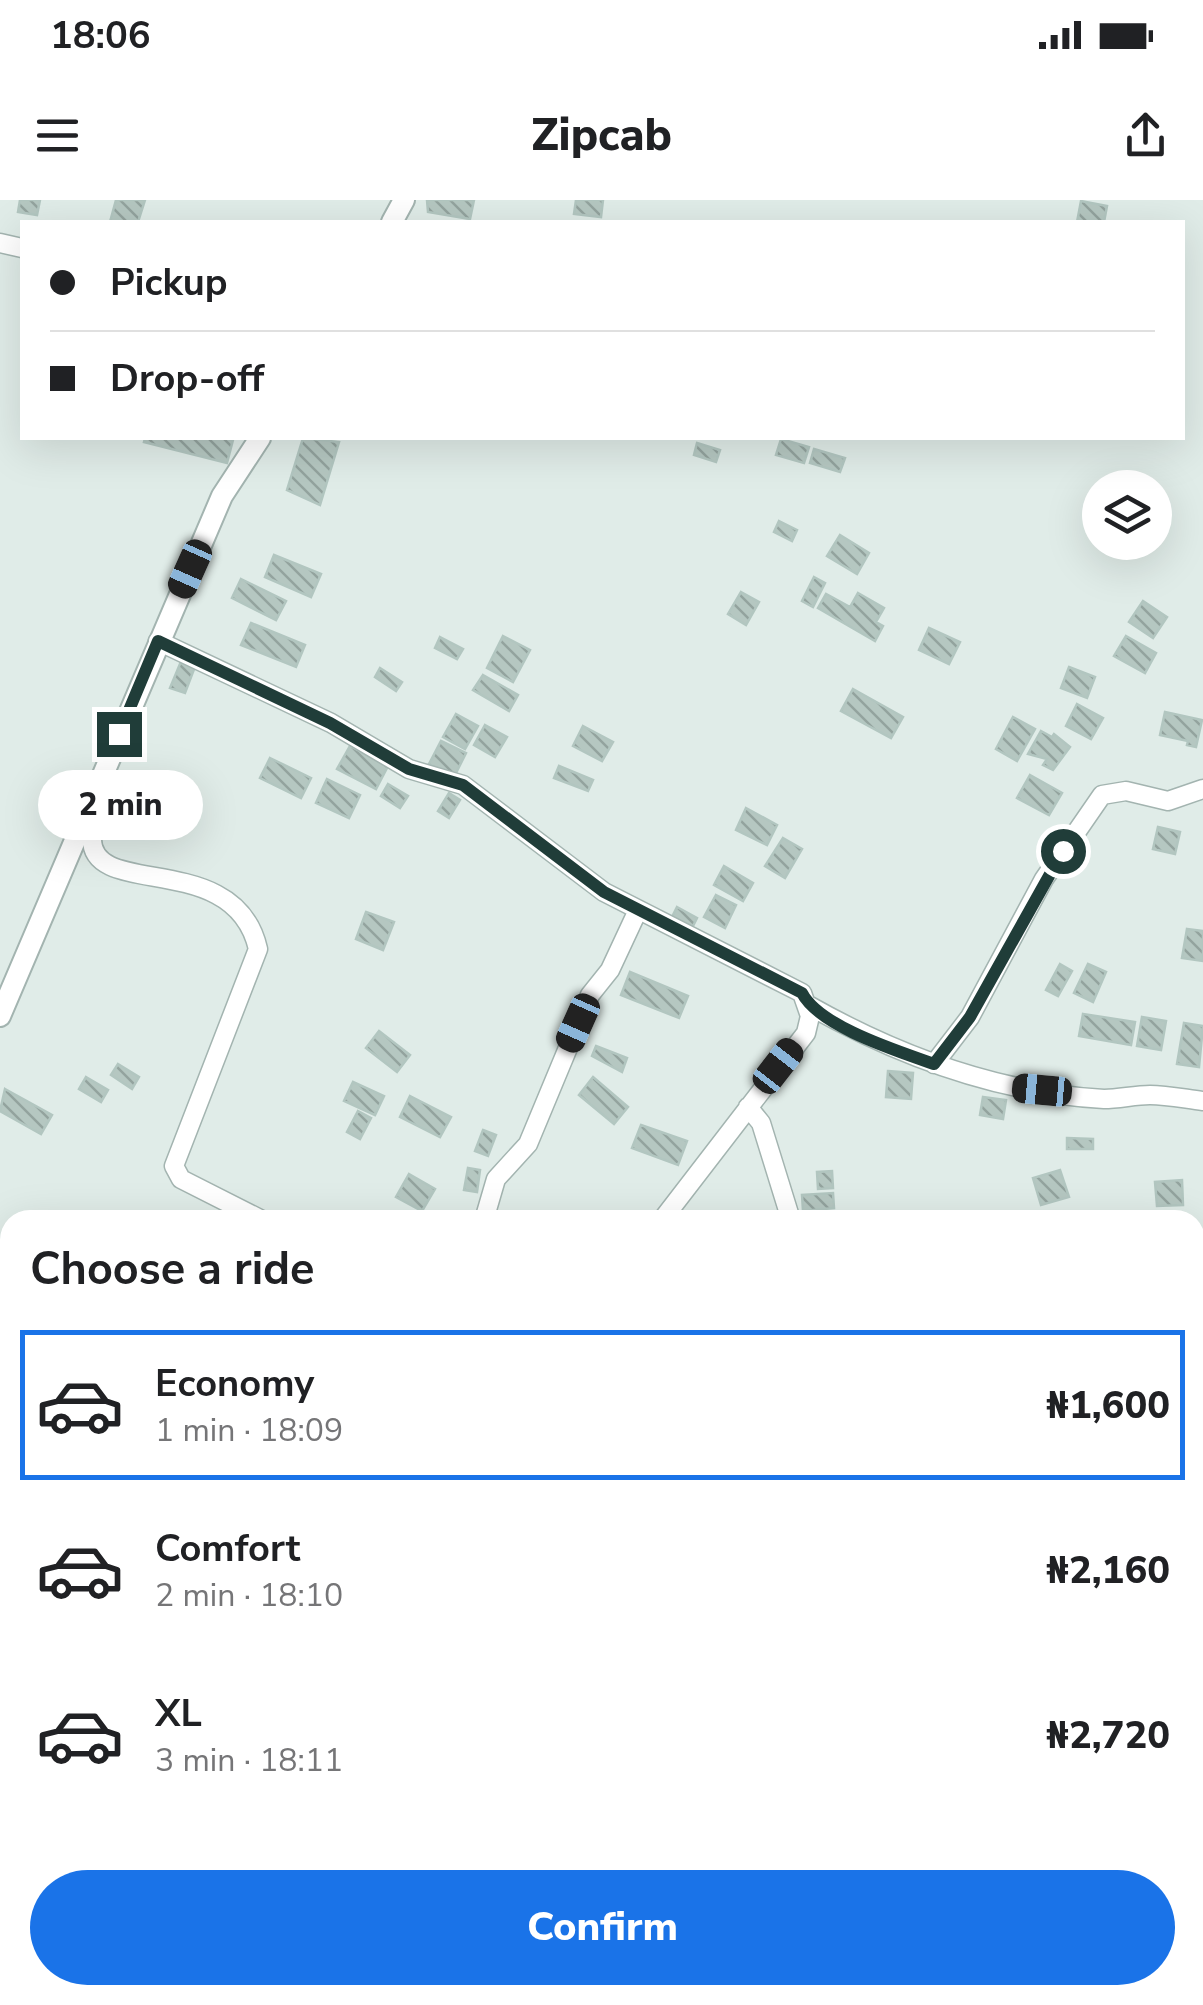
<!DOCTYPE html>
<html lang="en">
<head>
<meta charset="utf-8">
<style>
	body { margin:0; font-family:"Nunito Sans",sans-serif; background:#f2f2f2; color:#202124; height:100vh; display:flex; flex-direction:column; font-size:38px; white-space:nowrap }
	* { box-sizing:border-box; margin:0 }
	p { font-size:32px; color:#757577 }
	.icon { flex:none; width:55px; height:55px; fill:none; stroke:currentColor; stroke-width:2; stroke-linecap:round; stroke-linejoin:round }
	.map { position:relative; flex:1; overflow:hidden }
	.panel { position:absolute; left:0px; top:1010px; width:1205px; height:795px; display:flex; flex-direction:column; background:#fff; border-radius:30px 30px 0 0; box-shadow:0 10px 40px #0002 }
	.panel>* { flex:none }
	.guide { position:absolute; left:20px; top:20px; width:1165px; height:220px; border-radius:0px; box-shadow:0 10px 40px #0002; display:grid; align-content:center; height:220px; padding:0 30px; background:#fff }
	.controls { position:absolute; left:1082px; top:270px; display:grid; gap:20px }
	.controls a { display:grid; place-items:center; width:90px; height:90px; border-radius:50%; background:#fff; box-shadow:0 10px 40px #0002; font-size:50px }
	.end { position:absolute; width:45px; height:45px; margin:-22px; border:12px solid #203d39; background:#fff; box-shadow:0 0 0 5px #fff }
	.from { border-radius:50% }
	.bubble { position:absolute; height:70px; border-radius:35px; background:#fff; box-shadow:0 10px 40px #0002; font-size:32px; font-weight:800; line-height:70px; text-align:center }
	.car { position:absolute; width:30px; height:60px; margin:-30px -15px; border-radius:12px; box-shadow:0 0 8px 2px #0007; background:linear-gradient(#222 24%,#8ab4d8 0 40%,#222 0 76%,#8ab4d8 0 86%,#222 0) }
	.guide b { display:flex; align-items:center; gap:35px; height:95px; font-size:38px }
	.guide b+b { border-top:2px solid #e0e0e0 }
	.guide i { width:25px; height:25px; background:#202124 }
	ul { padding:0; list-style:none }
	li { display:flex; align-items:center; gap:30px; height:150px; margin:0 20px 15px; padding:0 10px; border:5px solid transparent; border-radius:0px }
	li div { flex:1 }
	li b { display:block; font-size:38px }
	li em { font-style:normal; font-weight:800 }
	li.on { border-color:#1a73e8 }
	li>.icon { width:90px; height:90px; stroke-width:1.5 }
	h2 { padding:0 30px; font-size:45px; line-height:120px }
	.action { display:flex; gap:20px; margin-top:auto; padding:20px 30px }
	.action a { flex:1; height:115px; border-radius:60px; background:#1a73e8; color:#fff; font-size:40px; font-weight:800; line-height:115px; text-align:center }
	.status { display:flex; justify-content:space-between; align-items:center; height:70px; padding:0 50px; background:#fff; direction:ltr }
	.status svg { height:28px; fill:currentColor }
	header { display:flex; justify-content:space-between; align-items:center; height:130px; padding:0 30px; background:#fff; font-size:45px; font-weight:800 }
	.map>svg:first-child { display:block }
	.building { fill:url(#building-back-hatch); stroke:#b2c6c0; stroke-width:2.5 }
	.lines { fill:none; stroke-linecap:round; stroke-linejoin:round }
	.minor-casing { stroke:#a3b4b0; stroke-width:21 }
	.tertiary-casing { stroke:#a3b4b0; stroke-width:24 }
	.minor { stroke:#fff; stroke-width:18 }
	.tertiary { stroke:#fff; stroke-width:20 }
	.route { stroke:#203d39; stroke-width:12 }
</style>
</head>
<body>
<div class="status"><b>18:06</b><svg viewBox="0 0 49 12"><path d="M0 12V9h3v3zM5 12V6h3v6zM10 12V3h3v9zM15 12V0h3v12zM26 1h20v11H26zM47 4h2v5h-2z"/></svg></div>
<header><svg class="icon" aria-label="menu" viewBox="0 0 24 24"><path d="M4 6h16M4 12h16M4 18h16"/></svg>Zipcab<svg class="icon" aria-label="share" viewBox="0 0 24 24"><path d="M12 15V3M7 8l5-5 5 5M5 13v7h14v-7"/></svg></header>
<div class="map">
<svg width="1203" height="1805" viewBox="0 0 1203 1805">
	<defs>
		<pattern id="building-back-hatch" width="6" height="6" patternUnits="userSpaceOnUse" patternTransform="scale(2.5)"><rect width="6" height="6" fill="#b5c7c1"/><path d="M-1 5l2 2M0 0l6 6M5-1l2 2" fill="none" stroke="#93a39e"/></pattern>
	</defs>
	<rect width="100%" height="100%" fill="#e0ece8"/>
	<!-- building -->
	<path class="building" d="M20,0H40L37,15L18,12Z
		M116,0H145L138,22H110Z
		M427,0H474L470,19L428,12Z
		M576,0H603L601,17L574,14Z
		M1081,1L1107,6L1104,22H1077Z
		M145,238H225L233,240L227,263L144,242Z
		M303,238L339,242L320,305L287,290Z
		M781,239L809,247L804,263L776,255Z
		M697,243L720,250L716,262L694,255Z
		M814,249L845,258L840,272L810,263Z
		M779,321L797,330L792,341L774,332Z
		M840,335L869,353L857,374L827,356Z
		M274,355L321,374L311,397L265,377Z
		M814,377L825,383L813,407L802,401Z
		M241,379L286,401L276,420L232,398Z
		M741,392L759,402L746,425L728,414Z
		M858,393L884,408L876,422L883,426L875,441L818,408L826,394L850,407Z
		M1143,401L1167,417L1153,438L1129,422Z
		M251,423L305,445L296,467L241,445Z
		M929,428L960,442L949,464L919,450Z
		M503,436L530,450L513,482L487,468Z
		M1126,436L1156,453L1145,473L1114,456Z
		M440,437L463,449L457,459L435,448Z
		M182,459L196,464L185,493L170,488Z
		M1069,467L1095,477L1087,498L1061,488Z
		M380,468L402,482L396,491L375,477Z
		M483,475L518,495L509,511L473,490Z
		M853,489L903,517L891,538L841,511Z
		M1077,504L1103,518L1091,539L1066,526Z
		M1165,512L1202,520L1196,547L1187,545L1188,541L1160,535Z
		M456,514L478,526L465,549L443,537Z
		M1013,517L1035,529L1017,561L996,549Z
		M485,525L507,537L495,557L474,545Z
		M583,526L613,542L602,561L573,546Z
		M1041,531L1052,537L1054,534L1070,547L1053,570L1043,565L1047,559L1028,554Z
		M441,541L466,553L454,577L429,564Z
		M350,546L388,566L376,589L337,569Z
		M270,558L311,578L301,598L260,578Z
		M559,566L593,580L588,591L554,578Z
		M1030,575L1062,593L1049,615L1017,598Z
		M327,579L360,595L349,618L316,603Z
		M388,584L408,596L400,608L381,596Z
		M449,593L460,600L449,618L438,611Z
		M746,608L777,625L767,645L736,630Z
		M1158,627L1180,632L1175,654L1153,649Z
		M783,638L802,649L785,678L765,666Z
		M724,666L753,683L743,701L714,685Z
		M716,695L736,705L725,728L704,717Z
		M677,707L697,718L692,728L672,717Z
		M366,712L394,722L383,750L356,739Z
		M1187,729L1203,731V761L1182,758Z
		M1060,764L1072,771L1058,796L1046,790Z
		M1088,764L1106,772L1093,802L1074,793Z
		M630,772L688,796L679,818L621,795Z
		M1083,814L1135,822L1131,845L1079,836Z
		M1142,817L1166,821L1161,850L1137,846Z
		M1184,823L1203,826L1199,867L1177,864Z
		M379,831L410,855L397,872L366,848Z
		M596,846L627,858L622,872L592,856Z
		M118,864L139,877L132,889L111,875Z
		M888,871L913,873L911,899L886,897Z
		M86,877L108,890L101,902L79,889Z
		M593,877L628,907L614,924L579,895Z
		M353,882L384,896L375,915L344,901Z
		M5,889L52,915L41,934L0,911Z
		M410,896L451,917L440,937L400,917Z
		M983,897L1006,900L1003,919L980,915Z
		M358,911L371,918L360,939L347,932Z
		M641,925L687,941L678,965L632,948Z
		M483,930L496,935L488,956L475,951Z
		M1067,938L1093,939V949H1067Z
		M468,968L480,970L477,992L464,990Z
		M1060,970L1069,997L1041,1005L1033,978Z
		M832,971L833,988L818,989L817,972Z
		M409,974L435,989L422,1011L396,997Z
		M1182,980L1183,1005L1157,1006L1155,982Z
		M833,993L834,1008L803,1011L802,995Z
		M0,1461L10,1462V1519L0,1518Z
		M728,1795H760V1805H728Z"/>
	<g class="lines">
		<!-- minor casing -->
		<g class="minor-casing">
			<path id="minor" d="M0,43L22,48
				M158,441L331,523L409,569L463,585L604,692L802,793L810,816L806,833L662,1020
				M93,596L104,602C102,615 92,628 92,639C92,700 235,648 258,749L174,966L181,979L262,1020
				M808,805C900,857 998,893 1104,899C1119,899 1135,895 1150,895C1167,895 1186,899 1203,901
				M934,864L970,817L1044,679L1102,595L1126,591L1168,601L1203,589
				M748,907L761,923L791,1020
				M484,1020L496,979L528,944L590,795L610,770L638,710
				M0,1099L10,1103
				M0,1282L10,1287
				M0,1329L10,1304
				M0,1367L10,1368
				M0,1544L10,1546
				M0,1717L10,1720
				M298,1795L299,1805
				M108,1805V1795
				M648,1805V1795
				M1006,1805V1795"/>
		</g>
		<!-- tertiary casing -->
		<g class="tertiary-casing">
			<path id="tertiary" d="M392,22L404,0
				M0,816L222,296L260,238"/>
		</g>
		<!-- minor -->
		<use href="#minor" class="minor"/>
		<!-- tertiary -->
		<use href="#tertiary" class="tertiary"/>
	</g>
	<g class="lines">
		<!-- route -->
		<path class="route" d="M119,534L158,441L330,523L409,569L463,585L604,692L802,793C820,827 898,851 934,864L970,817L1063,651"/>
	</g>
</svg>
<div class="controls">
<a><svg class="icon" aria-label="layers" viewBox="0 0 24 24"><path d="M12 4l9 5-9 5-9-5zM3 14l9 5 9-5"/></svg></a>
</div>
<i class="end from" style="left:1063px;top:651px"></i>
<i class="end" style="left:119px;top:534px"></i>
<div class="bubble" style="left:38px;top:570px;width:165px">2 min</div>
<i class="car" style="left:190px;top:369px;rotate:204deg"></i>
<i class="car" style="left:578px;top:823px;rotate:204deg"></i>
<i class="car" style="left:778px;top:866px;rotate:38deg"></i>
<i class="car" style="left:1042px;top:890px;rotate:275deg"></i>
<div class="guide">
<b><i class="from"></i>Pickup</b>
<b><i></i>Drop-off</b>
</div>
<section class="panel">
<h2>Choose a ride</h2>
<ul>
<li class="on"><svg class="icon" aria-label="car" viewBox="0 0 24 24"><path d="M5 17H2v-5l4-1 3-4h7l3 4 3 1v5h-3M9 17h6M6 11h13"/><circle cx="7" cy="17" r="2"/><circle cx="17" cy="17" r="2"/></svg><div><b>Economy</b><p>1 min · 18:09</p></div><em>₦1,600</em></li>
<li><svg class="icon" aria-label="car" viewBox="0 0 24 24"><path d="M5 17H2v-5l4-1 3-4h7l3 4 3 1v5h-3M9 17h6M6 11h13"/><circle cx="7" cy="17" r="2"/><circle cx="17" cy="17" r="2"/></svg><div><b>Comfort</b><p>2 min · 18:10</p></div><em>₦2,160</em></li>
<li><svg class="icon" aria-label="car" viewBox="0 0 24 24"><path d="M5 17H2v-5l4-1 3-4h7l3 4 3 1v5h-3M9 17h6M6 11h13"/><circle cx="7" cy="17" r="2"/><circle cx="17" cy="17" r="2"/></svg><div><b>XL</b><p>3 min · 18:11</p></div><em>₦2,720</em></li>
</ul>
<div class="action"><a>Confirm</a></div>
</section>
</div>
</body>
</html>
